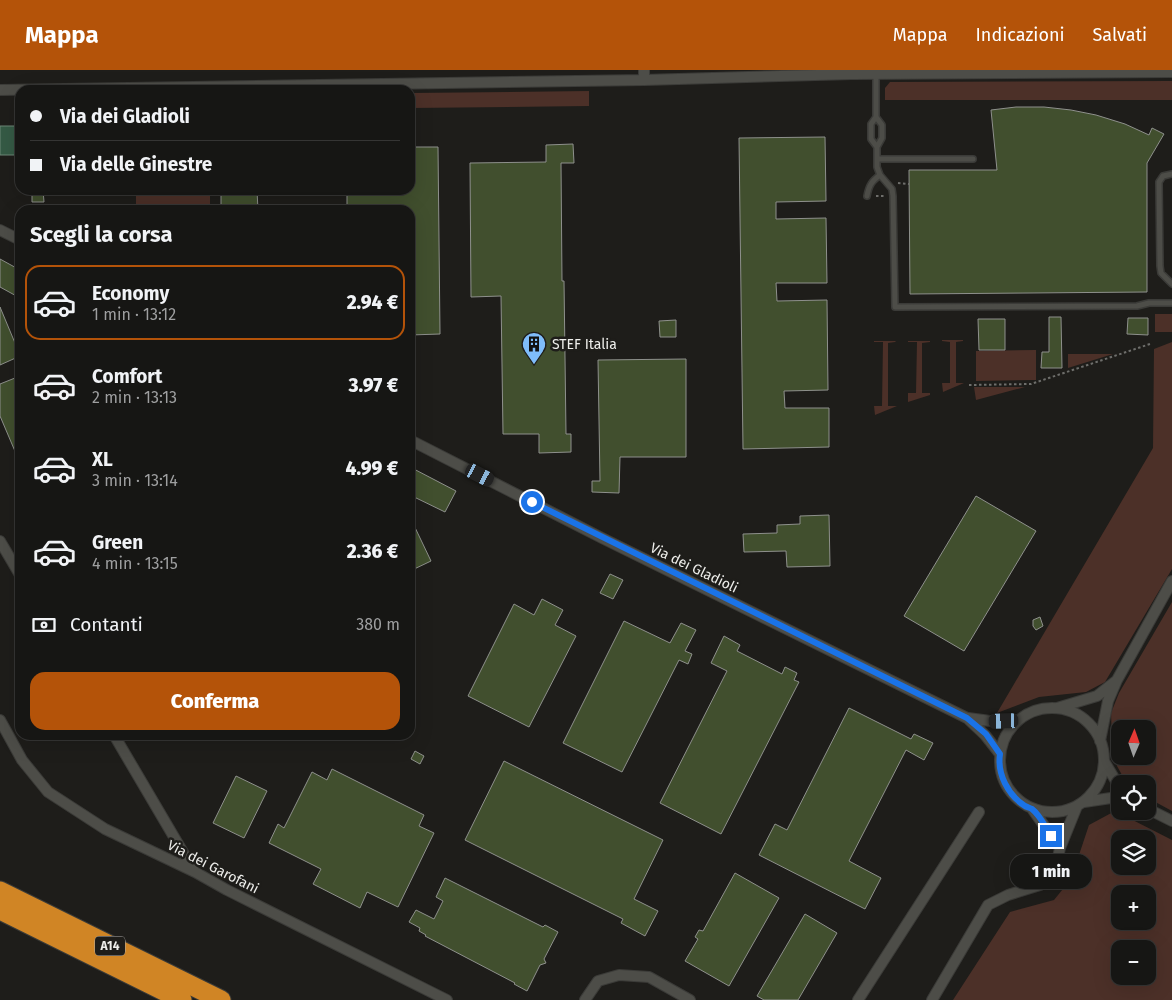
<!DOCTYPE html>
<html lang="it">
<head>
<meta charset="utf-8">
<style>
	body { margin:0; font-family:"Fira Sans",sans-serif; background:#1f1f1d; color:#f1f3f6; height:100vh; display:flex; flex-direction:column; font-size:19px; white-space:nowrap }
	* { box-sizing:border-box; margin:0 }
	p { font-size:16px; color:#9e9fa0 }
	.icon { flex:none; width:28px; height:28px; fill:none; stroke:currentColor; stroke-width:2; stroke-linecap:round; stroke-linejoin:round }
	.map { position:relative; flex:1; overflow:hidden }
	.sheet { position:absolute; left:15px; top:135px; width:400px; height:535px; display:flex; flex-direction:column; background:#161614; border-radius:15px; box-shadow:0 5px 20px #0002,0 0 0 1px #353534 }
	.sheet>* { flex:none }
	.hud { position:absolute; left:15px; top:15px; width:400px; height:110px; border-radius:15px; box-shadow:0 5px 20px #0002,0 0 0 1px #353534; display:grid; align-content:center; height:110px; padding:0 15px; background:#161614 }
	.needle { width:32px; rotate:2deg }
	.fabs { position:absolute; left:1111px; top:650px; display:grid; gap:10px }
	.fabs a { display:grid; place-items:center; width:45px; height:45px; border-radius:10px; background:#161614; box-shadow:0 5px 20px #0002,0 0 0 1px #353534; font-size:25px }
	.end { position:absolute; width:22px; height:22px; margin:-11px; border:6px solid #1a73e8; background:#fff; box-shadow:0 0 0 2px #fff }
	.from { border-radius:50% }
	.bubble { position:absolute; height:35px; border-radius:15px; background:#161614; box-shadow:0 5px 20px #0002,0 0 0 1px #353534; font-size:16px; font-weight:800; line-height:35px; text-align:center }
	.car { position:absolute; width:15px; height:30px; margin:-15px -8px; border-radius:6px; box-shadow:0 0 4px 1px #0007; background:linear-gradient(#222 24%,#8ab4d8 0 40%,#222 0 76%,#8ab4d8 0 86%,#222 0) }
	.hud b { display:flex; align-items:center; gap:18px; height:48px; font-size:19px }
	.hud b+b { border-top:1px solid #353534 }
	.hud i { width:12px; height:12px; background:#f1f3f6 }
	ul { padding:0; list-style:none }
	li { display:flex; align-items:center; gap:15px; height:75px; margin:0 10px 8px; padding:0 5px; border:2px solid transparent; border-radius:15px }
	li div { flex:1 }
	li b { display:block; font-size:19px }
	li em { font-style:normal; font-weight:800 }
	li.selected { border-color:#b45309 }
	li>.icon { width:45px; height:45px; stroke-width:1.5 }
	h2 { padding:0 15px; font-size:22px; line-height:60px }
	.pay { display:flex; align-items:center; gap:12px; height:55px; padding:0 15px; font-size:19px }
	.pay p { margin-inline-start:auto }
	.cta { display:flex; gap:10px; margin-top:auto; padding:10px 15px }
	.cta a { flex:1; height:58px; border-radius:15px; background:#b45309; color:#fff; font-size:20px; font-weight:800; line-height:58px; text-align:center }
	header { display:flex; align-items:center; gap:30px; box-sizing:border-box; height:70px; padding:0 25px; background:#b45309; color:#fff }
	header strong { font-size:24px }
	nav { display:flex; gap:28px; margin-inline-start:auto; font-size:18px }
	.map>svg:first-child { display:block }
	.green { fill:#4c3028; fill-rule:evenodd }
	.water { fill:#355a45; stroke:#6c8677 }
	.building { fill:#414f2e; stroke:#8e908c }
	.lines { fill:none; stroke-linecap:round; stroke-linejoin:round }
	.service-casing { stroke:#3b3b38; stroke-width:8 }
	.minor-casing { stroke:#3b3b38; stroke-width:12 }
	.motorway-casing { stroke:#3b3b38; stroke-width:21 }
	.path { stroke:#6e6e6b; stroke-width:2; stroke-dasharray:2.5 2.5; stroke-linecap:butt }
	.service { stroke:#4d4d48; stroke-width:5 }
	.minor { stroke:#4d4d48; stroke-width:10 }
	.motorway { stroke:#d08525; stroke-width:19 }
	.route { stroke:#1a73e8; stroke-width:6 }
	.labels { text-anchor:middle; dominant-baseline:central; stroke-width:5; stroke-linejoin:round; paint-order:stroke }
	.shield { fill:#1e1d1a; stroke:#b0afac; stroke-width:1 }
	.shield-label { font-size:12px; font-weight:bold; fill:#eeeeeb }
	.poi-label { font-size:14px; fill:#eeeeeb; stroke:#1e1d1a; text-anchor:start }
	.street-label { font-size:14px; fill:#eeeeeb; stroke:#1e1d1a }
</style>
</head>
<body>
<header>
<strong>Mappa</strong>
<nav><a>Mappa</a><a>Indicazioni</a><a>Salvati</a></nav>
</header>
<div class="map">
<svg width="1172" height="930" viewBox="0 0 1172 930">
	<rect width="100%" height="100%" fill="#1e1d1a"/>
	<!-- green -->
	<path class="green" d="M1172,11V30H885V18L890,12Z
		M589,21V36L410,38V23Z
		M136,120H210V140H136Z
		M1155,244H1172V262H1155Z
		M942,270H963V271L956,272V313H964L943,322L942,313H950V272L942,271Z
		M874,271H896L895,272L888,273V336H897L875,345L874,336H882L883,272H874Z
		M908,271H930V272L922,273V323H930V325L908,332V323H916L917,272H908Z
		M1172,272V499L1105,612L1086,622L1039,627L997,643L1153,378L1154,279Z
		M1036,280V310L976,311V281Z
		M1068,284H1113L1068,298Z
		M974,317H1025L976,330Z
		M1172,532V741L1148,728V714H1127L1117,696L1112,670L1111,643L1119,623ZM1120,659H1148V686H1120Z
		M1115,741L1172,770V930H953L1010,842L1054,830L1071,809L1089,755ZM1120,769H1148V796H1120ZM1120,824H1148V851H1120ZM1120,879H1148V906H1120Z"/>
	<!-- water -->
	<path class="water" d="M0,56H20V85H0Z"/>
	<!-- building -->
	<path class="building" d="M1016,37H1044L1071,40L1096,45L1125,54L1149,65L1152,58L1164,64L1147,93V222L910,224L909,100H997L991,40Z
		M825,67L826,131L776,132V149L826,148L827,213H776L777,231L827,230L828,320L784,321L785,338H829V377L743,379L739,68Z
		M573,74L574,93H561L562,211H564L566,364H571V382L539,383V364H503L501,226L471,227L470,93L546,92V75Z
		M413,77H438L440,264L410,265V140H347V120H410V86H413Z
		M32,120H43L44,132H32Z
		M221,120H257L258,140H221Z
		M0,189L20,200V228L0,217Z
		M0,237L20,285V286L0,295Z
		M1049,247H1061L1062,298H1041L1042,282H1049Z
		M1128,248H1148V265L1127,264Z
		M978,249H1005V280H979Z
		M676,250V267H660L659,251Z
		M686,289V387H620L619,423L592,422V411H600L598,290Z
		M20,306V393L0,346V314Z
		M410,397L456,421L445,442L410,425Z
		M976,426L1036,461L964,581L904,546Z
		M829,445L830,496L787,497L786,481L744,482L743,464L777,463V455L800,454V446Z
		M410,447L431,491L410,501Z
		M610,504L623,510L613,529L600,523Z
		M542,529L563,540L555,555L576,566L529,657L468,626L514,534L534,545Z
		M1040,547L1043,556L1036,560L1033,556V550Z
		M624,551L670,573L681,553L696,560L685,581L692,584L688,594L679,590L622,702L563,673Z
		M724,566L740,575L737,581L782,604L785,597L797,603L794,610L799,612L721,764L660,733L727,601L711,593Z
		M849,638L911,669L914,664L933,673L924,690L906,680L849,791L881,808L865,839L759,785L775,754L787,760Z
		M415,681L424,686L420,694L411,689Z
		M504,691L663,770L634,829L658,841L645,866L621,853L623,849L465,770Z
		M332,699L424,745L419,756L434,763L398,837L367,822L360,838L313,814L321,799L269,773L278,754L284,758L312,702L327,710Z
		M236,706L267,721L244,768L213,753Z
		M735,803L779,828L729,916L685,891L698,869L695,867L699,860L703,861Z
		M445,808L543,857L545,855L558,862L544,889L546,893L540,895L527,921L514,914L515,913L425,866L426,865L419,861L420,858L409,852L416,840L434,849L443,831L436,827Z
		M805,844L837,863L798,930H764L757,926Z"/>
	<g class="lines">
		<!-- service casing -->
		<g class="service-casing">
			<path id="service" d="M876,4V47L882,55V68L877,77
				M876,47L871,54V69L877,77V97L880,105L892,119L893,126L895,237L1137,236L1149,233H1172
				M877,89H973
				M1172,104L1163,106L1159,112L1160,196L1161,203L1172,214
				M867,126C869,115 872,111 880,105"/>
		</g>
		<!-- minor casing -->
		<g class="minor-casing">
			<path id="minor" d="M644,0V10
				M0,20L644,10L852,4L1172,2
				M0,160L20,170
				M410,370L602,468L967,648L985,665L1000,684
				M0,471L20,505
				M1000 690a52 52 0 1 1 104 0a52 52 0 1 1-104 0Z
				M1057,638L1097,626L1116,611
				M968,648L990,651L1018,650
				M0,650L22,690L48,722L105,759L195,802L227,820L447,930
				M114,665L194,801
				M1100,671L1108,631L1117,610L1172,511
				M1104,691L1120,718
				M1084,732L1111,728L1120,729
				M1148,739L1172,751
				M1033,740L1060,778
				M585,930L598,911L619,905L649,907L690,930
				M858,930L979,742
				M932,930L988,835L1008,825L1040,815L1055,801L1060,778L1077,736"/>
		</g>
		<!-- motorway casing -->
		<g class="motorway-casing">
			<path id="motorway" d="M0,821L221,930
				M0,840L182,930"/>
		</g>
		<!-- path -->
		<path class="path" d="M898,113L909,114
			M876,126H886
			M969,315L1031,314L1150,274"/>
		<!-- service -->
		<use href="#service" class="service"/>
		<!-- minor -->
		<use href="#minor" class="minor"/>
		<!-- motorway -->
		<use href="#motorway" class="motorway"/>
	</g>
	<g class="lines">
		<!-- route -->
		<path class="route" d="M532,432L967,648L986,664L1000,684C997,704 1008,725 1025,736C1027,737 1030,738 1032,739C1040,745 1046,758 1051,766"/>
	</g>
	<!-- icons -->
	<defs>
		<g id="building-pin" transform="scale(1.25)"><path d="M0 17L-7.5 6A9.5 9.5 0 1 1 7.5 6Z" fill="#7fbdfa" stroke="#1e1d1a"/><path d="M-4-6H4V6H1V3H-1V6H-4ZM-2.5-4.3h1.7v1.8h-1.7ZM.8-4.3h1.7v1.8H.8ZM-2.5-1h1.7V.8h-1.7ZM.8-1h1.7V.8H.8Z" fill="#111"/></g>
	</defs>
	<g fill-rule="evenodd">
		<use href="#building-pin" x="534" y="274"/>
	</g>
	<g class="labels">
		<!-- shield labels -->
		<rect class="shield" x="95" y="866.5" width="30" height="19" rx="4"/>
		<g class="shield-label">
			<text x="110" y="876">A14</text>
		</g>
		<!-- poi labels -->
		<g class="poi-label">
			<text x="552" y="274">STEF Italia</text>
		</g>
		<!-- street labels -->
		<g class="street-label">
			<text transform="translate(694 498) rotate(26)">Via dei Gladioli</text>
			<text transform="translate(213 797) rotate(27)">Via dei Garofani</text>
		</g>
	</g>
</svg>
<div class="fabs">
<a><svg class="needle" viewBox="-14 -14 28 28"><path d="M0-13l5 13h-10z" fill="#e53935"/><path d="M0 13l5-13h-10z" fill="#9e9fa0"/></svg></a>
<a><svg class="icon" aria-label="locate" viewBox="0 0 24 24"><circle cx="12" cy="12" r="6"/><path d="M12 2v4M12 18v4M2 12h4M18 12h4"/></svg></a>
<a><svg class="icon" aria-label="layers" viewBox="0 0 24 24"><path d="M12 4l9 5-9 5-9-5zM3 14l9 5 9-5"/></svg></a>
<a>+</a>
<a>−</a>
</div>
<i class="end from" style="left:532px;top:432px"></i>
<i class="end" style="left:1051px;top:766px"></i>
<div class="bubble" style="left:1010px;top:784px;width:82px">1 min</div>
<i class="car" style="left:480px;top:405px;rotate:117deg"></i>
<i class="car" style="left:1004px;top:651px;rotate:268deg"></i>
<div class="hud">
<b><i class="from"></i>Via dei Gladioli</b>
<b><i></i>Via delle Ginestre</b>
</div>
<section class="sheet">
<h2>Scegli la corsa</h2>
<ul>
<li class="selected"><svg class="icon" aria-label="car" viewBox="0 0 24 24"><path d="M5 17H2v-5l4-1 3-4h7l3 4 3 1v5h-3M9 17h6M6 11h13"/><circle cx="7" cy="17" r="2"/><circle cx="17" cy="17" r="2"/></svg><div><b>Economy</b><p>1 min · 13:12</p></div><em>2.94 €</em></li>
<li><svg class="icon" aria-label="car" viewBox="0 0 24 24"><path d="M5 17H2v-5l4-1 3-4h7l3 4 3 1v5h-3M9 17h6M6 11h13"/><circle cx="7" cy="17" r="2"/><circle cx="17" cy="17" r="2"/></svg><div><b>Comfort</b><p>2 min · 13:13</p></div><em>3.97 €</em></li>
<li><svg class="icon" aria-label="car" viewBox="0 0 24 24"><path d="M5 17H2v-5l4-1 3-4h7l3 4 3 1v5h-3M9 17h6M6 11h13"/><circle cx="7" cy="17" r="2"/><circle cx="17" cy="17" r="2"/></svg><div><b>XL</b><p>3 min · 13:14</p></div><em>4.99 €</em></li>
<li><svg class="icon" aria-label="car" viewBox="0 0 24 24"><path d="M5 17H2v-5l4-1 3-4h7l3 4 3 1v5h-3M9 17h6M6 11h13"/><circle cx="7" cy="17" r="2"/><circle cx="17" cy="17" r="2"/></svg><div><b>Green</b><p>4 min · 13:15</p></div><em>2.36 €</em></li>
</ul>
<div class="pay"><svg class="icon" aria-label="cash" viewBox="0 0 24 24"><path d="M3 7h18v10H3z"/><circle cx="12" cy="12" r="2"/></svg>Contanti<p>380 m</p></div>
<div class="cta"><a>Conferma</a></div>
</section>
</div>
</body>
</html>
